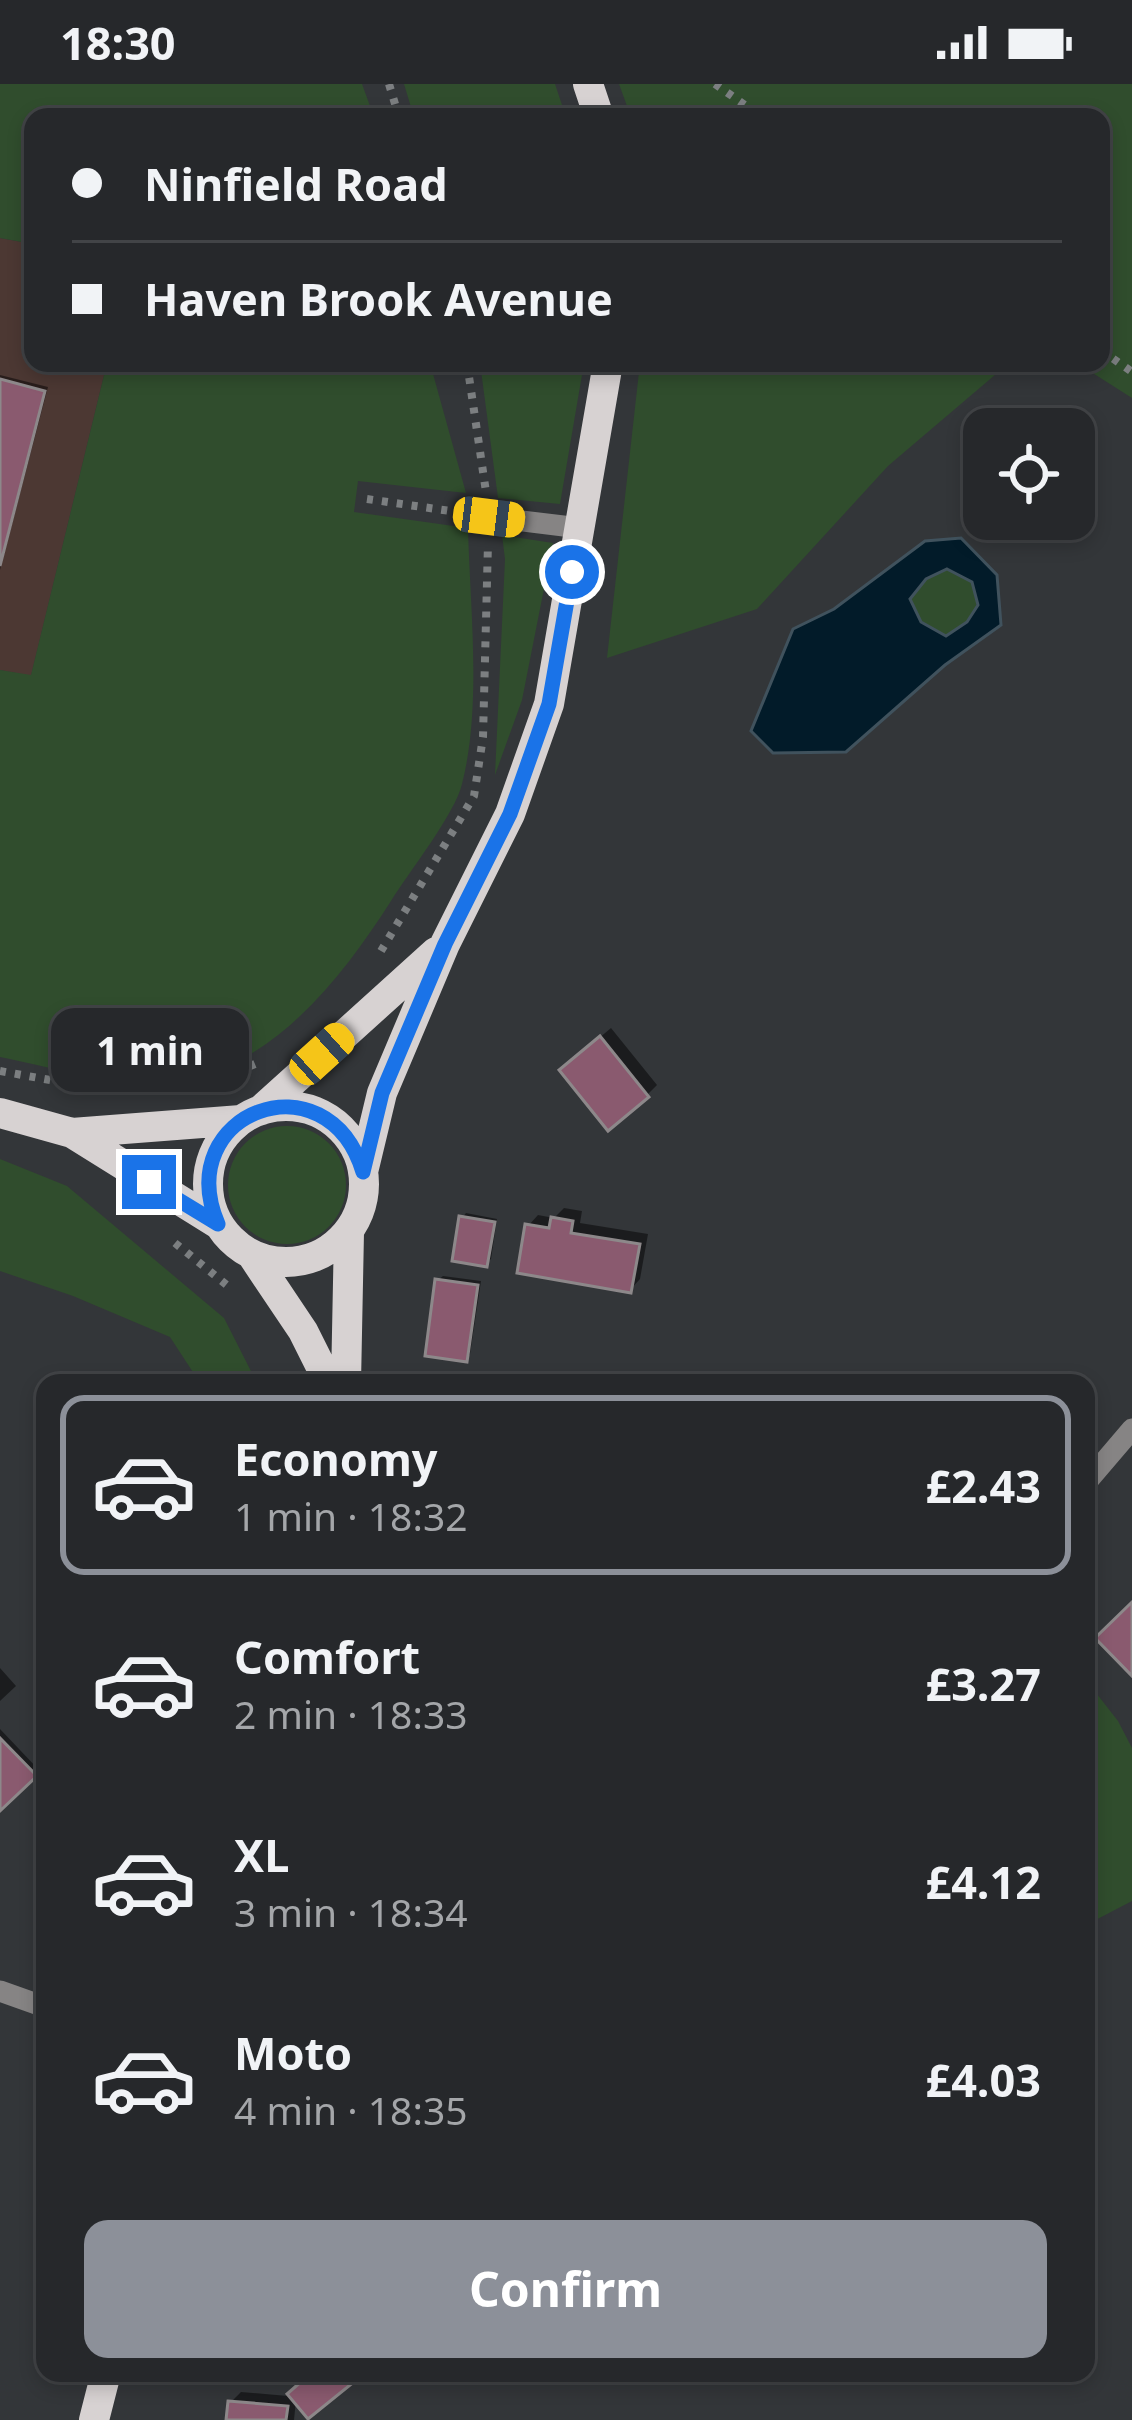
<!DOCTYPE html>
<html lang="en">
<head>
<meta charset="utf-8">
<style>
	body { margin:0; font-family:"Noto Sans",sans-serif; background:#2e3033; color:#f1f3f6; height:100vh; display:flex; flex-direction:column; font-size:45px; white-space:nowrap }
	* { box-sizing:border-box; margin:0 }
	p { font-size:39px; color:#a4a6a9 }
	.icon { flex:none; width:66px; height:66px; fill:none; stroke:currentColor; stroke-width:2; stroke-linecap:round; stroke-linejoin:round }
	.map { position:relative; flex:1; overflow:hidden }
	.details { position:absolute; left:36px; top:1290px; width:1059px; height:1008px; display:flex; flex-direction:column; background:#26282b; border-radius:24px; box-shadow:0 6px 18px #0003,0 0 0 3px #424447 }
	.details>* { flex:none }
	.guide { position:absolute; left:24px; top:24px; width:1086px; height:264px; border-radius:24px; box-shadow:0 6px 18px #0003,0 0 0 3px #424447; display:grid; align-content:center; height:264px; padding:0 48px; background:#26282b }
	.controls { position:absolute; left:963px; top:324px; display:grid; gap:24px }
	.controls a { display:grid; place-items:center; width:132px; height:132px; border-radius:24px; background:#26282b; box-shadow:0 6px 18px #0003,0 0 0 3px #424447; font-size:60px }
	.end { position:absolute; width:54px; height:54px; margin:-27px; border:15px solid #1a73e8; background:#fff; box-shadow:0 0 0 6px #fff }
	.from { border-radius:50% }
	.bubble { position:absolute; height:84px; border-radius:24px; background:#26282b; box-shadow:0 6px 18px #0003,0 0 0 3px #424447; font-size:39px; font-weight:700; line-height:84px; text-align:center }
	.car { position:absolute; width:36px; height:72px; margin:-36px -18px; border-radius:15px; box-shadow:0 0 9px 3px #0007; background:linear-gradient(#f5c518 24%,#345 0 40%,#f5c518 0 76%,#345 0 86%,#f5c518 0) }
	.guide b { display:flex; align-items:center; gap:42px; height:114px; font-size:45px }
	.guide b+b { border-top:3px solid #424447 }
	.guide i { width:30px; height:30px; background:#f1f3f6 }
	ul { padding:21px 0 0; list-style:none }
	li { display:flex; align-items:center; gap:36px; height:180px; margin:0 24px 18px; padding:0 24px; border:6px solid transparent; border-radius:24px }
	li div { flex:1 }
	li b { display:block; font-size:45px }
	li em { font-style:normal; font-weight:700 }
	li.on { border-color:#8c9099 }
	li>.icon { width:108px; height:108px; stroke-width:1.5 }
	.action { display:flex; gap:24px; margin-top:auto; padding:24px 48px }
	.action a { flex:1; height:138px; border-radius:24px; background:#8c9099; color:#fff; font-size:48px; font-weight:700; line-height:138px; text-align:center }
	.status { display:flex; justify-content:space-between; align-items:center; height:84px; padding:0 60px; background:#26282b; direction:ltr }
	.status svg { height:33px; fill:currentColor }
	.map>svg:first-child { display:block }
	.commercial { fill:#4c3833 }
	.green { fill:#304d2d }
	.water { fill:#021b29; stroke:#40525d; stroke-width:3; fill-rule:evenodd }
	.shadow { fill:#0007 }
	.building { fill:#8a5a6f; stroke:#8d888a; stroke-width:3 }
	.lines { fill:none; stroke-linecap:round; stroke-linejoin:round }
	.path { stroke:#7c7f81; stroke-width:8; stroke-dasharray:6 9; stroke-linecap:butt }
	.minor { stroke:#868484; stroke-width:21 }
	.major { stroke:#d7d2d2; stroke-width:30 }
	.route { stroke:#1a73e8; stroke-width:15 }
</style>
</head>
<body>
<div class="status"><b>18:30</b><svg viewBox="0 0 49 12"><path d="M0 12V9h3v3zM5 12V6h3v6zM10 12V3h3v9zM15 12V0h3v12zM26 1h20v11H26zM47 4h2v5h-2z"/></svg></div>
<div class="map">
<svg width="1132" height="2336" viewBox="0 0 1132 2336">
	<rect width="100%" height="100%" fill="#333639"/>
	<!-- commercial -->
	<path class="commercial" d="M0,154L33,160V279H107L31,592L0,586Z"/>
	<!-- green -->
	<path class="green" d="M0,0H362L374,33H33V160L0,154Z
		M404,0H555L566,33H414Z
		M619,0H1132V314L1077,279H1101V33H631Z
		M107,279H430L466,409L358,397L354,428L468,444C470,525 482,622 462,700C455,730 409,788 391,817C343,892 275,981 181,996C125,1005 55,984 0,973V586L31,591Z
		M480,279H584L560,420L498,414Z
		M640,279H1009L888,382L757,525L607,574Z
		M502,451L553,459L522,616L495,691L505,475Z
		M946,485L972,498L978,521L967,538L946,552L921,538L910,515L926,495Z
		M228 1101a59 59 0 1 1 118 0a59 59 0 1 1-118 0Z
		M0,1075L67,1102L224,1234L257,1299H200L170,1253L73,1212L0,1187Z
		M1086,1596L1118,1637L1132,1664V1817L1086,1841Z"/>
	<!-- water -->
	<path class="water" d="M961,454L997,491L1001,541L945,581L846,668L773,669L751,647L793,545L834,525L925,457ZM947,485L972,498L978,521L967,538L946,552L921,538L910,515L926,495Z"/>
	<!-- shadow -->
	<path class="shadow" d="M0,291L48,303L0,486Z
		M611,944L657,1001L647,1011L573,976Z
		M564,1124L582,1127L580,1139L648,1150L640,1195L630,1206L528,1142L538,1131L554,1134Z
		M466,1129L497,1135L491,1175L486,1179L462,1134Z
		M443,1192L481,1197L470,1270L466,1275L438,1196Z
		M435,1289L465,1293L464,1299H434Z
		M0,1584L16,1602L0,1617Z
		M0,1645L39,1686L0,1723Z
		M314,2289H360L296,2316L294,2336H229L231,2318L241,2308L288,2312Z"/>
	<!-- building -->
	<path class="building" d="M0,295L45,307L0,482Z
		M600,952L649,1013L608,1047L559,986Z
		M459,1132L495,1138L487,1183L452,1177Z
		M551,1133L573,1137L571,1149L640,1160L631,1209L517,1189L525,1140L549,1144Z
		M435,1195L478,1201L467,1278L425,1272Z
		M1132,1518V1592L1095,1554Z
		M0,1654L37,1692L0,1727Z
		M311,2289H365L308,2335L287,2310Z
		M228,2317L288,2322L286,2336H226Z"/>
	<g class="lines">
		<!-- path -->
		<path class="path" d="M389,0L399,33
			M715,0L762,33
			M1101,266L1132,288
			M467,279L486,408
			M367,415L464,429
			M381,867L474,712L483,653L488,459
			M0,987L111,1007
			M208,1000L255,980
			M175,1159L228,1202"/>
		<!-- minor -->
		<path class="minor" d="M489,433L580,444
			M1086,1399L1132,1345
			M0,1907L45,1923"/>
		<!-- major -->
		<path class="major" d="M588,0L599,33
			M208 1100a78 78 0 1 1 156 0a78 78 0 1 1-156 0Z
			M261,1026L436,868
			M0,1029L72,1049L218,1140
			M72,1049L241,1036
			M363,1088L382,1009L445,860L510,730L549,620L608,279
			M252,1171L303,1247L329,1299
			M346,1299L349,1148
			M94,2336L106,2289"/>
	</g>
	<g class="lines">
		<!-- route -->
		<path class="route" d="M149,1098L218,1140C170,1028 327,970 363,1088L382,1009L445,860L510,730L549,620L572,488"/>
	</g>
</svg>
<div class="controls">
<a><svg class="icon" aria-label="locate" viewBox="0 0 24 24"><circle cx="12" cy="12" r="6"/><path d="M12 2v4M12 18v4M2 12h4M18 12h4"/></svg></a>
</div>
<i class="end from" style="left:572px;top:488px"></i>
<i class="end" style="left:149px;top:1098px"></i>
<div class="bubble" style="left:51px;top:924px;width:198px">1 min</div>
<i class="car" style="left:489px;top:433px;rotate:97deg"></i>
<i class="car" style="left:322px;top:970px;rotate:48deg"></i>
<div class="guide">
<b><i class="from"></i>Ninfield Road</b>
<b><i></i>Haven Brook Avenue</b>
</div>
<section class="details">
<ul>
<li class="on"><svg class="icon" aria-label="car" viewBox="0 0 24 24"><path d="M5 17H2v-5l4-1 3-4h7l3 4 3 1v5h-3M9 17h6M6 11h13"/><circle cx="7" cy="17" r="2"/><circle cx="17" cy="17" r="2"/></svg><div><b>Economy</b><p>1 min · 18:32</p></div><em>£2.43</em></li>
<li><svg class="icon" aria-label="car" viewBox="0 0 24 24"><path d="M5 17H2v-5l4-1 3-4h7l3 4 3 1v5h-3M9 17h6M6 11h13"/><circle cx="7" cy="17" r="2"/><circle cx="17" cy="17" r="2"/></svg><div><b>Comfort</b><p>2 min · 18:33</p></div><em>£3.27</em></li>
<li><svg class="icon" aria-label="car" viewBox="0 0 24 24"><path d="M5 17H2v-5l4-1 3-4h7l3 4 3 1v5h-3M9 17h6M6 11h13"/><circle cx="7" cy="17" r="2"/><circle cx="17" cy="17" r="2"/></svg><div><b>XL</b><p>3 min · 18:34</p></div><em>£4.12</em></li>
<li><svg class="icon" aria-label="car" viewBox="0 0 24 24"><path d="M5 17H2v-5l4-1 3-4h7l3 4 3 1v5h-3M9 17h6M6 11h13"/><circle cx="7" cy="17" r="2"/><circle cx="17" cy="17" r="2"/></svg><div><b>Moto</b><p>4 min · 18:35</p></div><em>£4.03</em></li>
</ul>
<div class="action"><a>Confirm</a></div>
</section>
</div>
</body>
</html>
